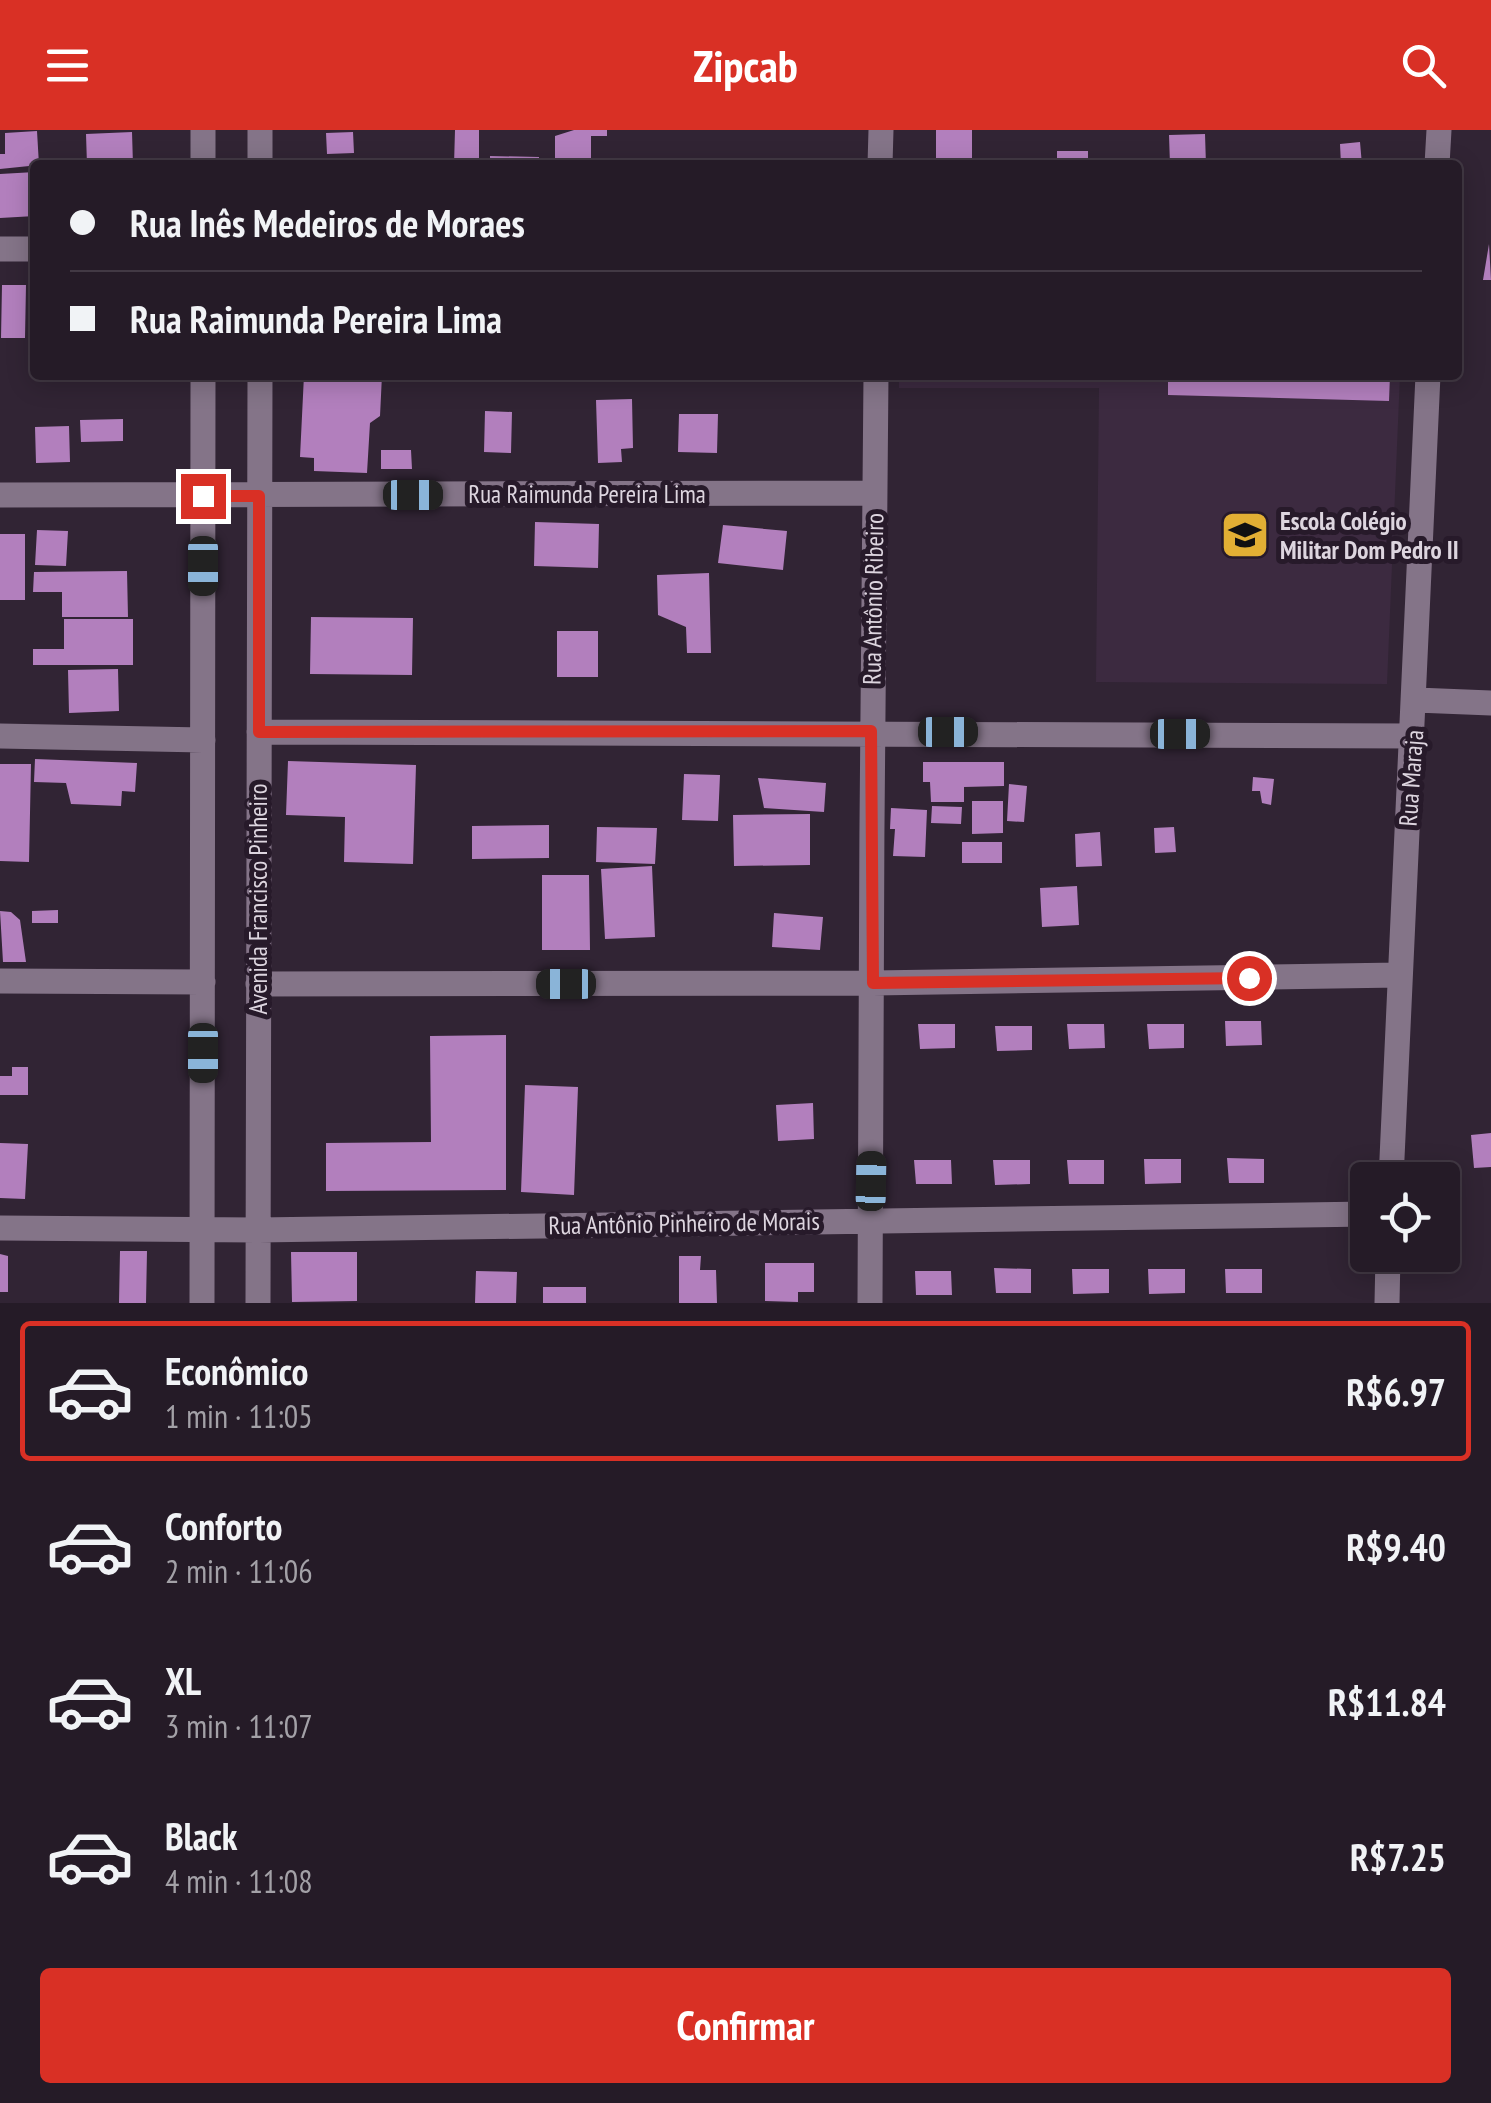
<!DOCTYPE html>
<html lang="pt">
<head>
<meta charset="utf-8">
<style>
	body { margin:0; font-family:"PT Sans Narrow",sans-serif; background:#312833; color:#f1f3f6; height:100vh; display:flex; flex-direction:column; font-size:38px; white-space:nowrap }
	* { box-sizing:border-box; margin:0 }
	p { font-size:32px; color:#a3a1a7 }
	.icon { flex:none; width:55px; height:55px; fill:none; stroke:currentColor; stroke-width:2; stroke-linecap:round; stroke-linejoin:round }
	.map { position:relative; height:1173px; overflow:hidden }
	.sheet { display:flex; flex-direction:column; background:#251b27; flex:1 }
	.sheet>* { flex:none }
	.hud { position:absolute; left:30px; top:30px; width:1432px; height:220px; border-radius:10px; box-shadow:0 5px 25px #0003,0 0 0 2px #423944; display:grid; align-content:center; height:220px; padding:0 40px; background:#251b27 }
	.fabs { position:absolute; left:1350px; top:1032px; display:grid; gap:20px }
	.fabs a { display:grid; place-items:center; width:110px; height:110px; border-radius:10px; background:#251b27; box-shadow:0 5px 25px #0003,0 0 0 2px #423944; font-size:50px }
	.end { position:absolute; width:45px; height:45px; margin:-22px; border:12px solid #d93025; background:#fff; box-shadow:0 0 0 5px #fff }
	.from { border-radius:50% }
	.car { position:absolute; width:30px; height:60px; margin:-30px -15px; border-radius:12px; box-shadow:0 0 8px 2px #0007; background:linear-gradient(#222 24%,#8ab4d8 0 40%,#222 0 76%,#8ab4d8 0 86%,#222 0) }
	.hud b { display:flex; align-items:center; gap:35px; height:95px; font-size:38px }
	.hud b+b { border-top:2px solid #423944 }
	.hud i { width:25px; height:25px; background:#f1f3f6 }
	ul { padding:18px 0 0; list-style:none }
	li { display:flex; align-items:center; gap:30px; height:140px; margin:0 20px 15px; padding:0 20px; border:5px solid transparent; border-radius:10px }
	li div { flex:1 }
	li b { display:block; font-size:38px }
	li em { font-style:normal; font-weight:600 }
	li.active { border-color:#d93025 }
	li>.icon { width:90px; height:90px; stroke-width:1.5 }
	.button { display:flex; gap:20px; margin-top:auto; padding:20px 40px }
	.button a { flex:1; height:115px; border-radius:10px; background:#d93025; color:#fff; font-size:40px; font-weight:600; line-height:115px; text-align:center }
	header { display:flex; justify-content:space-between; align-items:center; height:130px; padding:0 40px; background:#d93025; color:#fff; font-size:45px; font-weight:600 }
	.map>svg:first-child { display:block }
	.built { fill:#3c2a40 }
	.building { fill:#b27fbd }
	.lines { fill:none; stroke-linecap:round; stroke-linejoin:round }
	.minor { stroke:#847488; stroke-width:25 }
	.route { stroke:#d93025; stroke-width:12 }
	.labels { text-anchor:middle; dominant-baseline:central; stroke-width:10; stroke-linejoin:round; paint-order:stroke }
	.street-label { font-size:25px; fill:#ddd5df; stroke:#271a2a }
	.poi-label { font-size:25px; font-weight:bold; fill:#ddd5df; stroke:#271a2a; text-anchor:start }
</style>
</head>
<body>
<header><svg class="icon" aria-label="menu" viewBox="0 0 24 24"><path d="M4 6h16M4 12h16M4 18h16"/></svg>Zipcab<svg class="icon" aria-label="search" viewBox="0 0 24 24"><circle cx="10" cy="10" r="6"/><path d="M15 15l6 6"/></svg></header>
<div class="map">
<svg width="1491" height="1173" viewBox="0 0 1491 1173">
	<rect width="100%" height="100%" fill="#312434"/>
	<!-- built -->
	<path class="built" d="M899,245H1400L1387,554L1096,552L1099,258H899Z"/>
	<!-- building -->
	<path class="building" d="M455,0H479V35H454Z
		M574,0H607V6H591V35H555V6Z
		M936,0H972V35H936Z
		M37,1L39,35L0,39V24H5V3Z
		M132,2L133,35H87L86,4Z
		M353,2L354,23L327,24L326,3Z
		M1205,4L1206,35H1170L1169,5Z
		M1360,12L1362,35H1341L1340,14Z
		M1057,21H1088V35H1057Z
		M490,26L539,27V35H490Z
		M35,42V86L0,88V44Z
		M1489,114L1491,150H1483Z
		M2,155H26L25,208H1Z
		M304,245H382L380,286L370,293L367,343L314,341V328L300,327Z
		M1168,245H1390L1389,271L1168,265Z
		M632,269L633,318L621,319L622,332L598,333L596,270Z
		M485,281L512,282L511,323L484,322Z
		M679,284H718L717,323L678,322Z
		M123,289V311L81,312L80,290Z
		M69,296L70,332L36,333L35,297Z
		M381,320H411L412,339H381Z
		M535,392L599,394L598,438L534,436Z
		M723,395L787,401L783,440L718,433Z
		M37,400L68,401L66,436L35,435Z
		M0,404H25V470H0Z
		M127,441L128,487H62V462H33L34,442Z
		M709,443L711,523H687L686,497L658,485L657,445Z
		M311,487L413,488L412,545L310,544Z
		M64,489H133V535H33V519H64Z
		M557,501H598V547H557Z
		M118,539L119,581L69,583L68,540Z
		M35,629L137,633L135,662L122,661L121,676L71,674L66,653L34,652Z
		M288,631L416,635L413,734L344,732L345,687L286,685Z
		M923,632H1004V656L964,657V672H931L930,652H923Z
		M0,634H31L29,732L0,731Z
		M684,644L720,645L718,691L682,690Z
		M1253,647L1274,649L1271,675L1262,673L1260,661H1252Z
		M758,648L826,653L824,682L764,678Z
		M1009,654L1027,656L1024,692L1007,691Z
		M972,671H1003V703L972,704Z
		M932,676L962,677L961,694L931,693Z
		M891,678L927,680L925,727L893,726L895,699H890Z
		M810,684V735L734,736L733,685Z
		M549,695V728L472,729V696Z
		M597,697L657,698L655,734L596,732Z
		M1174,697L1176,722L1155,723L1154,698Z
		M1100,702L1102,736L1076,737L1075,704Z
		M962,712H1002V733H962Z
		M652,736L655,807L605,809L601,739Z
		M542,745H589L590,820H542Z
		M1077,756L1079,795L1042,797L1040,758Z
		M58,780V793H32V781Z
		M0,781L11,782L20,790L26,832H3Z
		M774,783L823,787L820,820L772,817Z
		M1225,891H1261L1262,915L1226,916Z
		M918,894H955V918L920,919Z
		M1067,894H1104L1105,918L1069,919Z
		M1147,894H1184V918L1149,919Z
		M995,896H1032V920L997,921Z
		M506,905V1060L326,1061V1013L431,1012L430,906Z
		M12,937H28V965H0V946H12Z
		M525,955L578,957L574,1065L521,1062Z
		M813,973L814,1009L778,1011L776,975Z
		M1491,1003V1037L1474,1038L1471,1005Z
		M0,1013L28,1014L25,1069L0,1068Z
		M1227,1028L1264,1029V1053H1229Z
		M1144,1029H1181V1053L1145,1054Z
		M914,1030H951L952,1054H916Z
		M993,1030H1030V1054L995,1055Z
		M1067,1030H1104V1054H1069Z
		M120,1121H147L146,1173H119Z
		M291,1122H357V1171L292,1172Z
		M0,1124L8,1126V1162H0Z
		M679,1126H701L700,1140H716L717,1173H679Z
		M765,1133H814V1162H798V1172L765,1171Z
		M994,1138L1031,1139V1163H996Z
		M1072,1139H1109V1163L1073,1164Z
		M1148,1139H1185V1163L1149,1164Z
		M1225,1139H1262V1163H1226Z
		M476,1141L517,1142L516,1173H475Z
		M915,1141H951L952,1165H916Z
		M543,1157H586V1173H543Z"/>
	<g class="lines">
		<!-- minor -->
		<path class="minor" d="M203,35V0
			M260,35V0
			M880,35L881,0
			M1437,35L1439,0
			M0,119H35
			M0,365L875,363
			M1416,570L1491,573
			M259,602L1413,606
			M0,606L203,610
			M0,851L203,852
			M258,854L873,853L1399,845
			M1391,1050C1402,782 1418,514 1428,245
			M0,1098L258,1100L1368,1084
			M202,1173L203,245
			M258,1173L260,245
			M870,1173C870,864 873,554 876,245
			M1387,1173L1388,1125"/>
	</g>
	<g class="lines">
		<!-- route -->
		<path class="route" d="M203,366H259V602L871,601L873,853L1249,848"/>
	</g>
	<!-- icons -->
	<defs>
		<g id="school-square" transform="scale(2.5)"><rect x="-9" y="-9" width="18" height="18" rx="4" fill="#e2af34" stroke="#271a2a"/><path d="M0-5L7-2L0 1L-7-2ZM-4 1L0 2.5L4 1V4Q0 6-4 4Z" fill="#111"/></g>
	</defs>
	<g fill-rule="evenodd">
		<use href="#school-square" x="1245" y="405"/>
	</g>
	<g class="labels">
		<!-- street labels -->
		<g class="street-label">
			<text x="587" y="364">Rua Raimunda Pereira Lima</text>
			<text transform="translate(873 469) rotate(-89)">Rua Antônio Ribeiro</text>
			<text transform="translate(1411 648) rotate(-86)">Rua Maraja</text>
			<text transform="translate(258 769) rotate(-90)">Avenida Francisco Pinheiro</text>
			<text transform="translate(684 1093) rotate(-1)">Rua Antônio Pinheiro de Morais</text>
		</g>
		<!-- poi labels -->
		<g class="poi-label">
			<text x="1280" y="391">Escola Colégio<tspan x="1280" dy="29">Militar Dom Pedro II</tspan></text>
		</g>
	</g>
</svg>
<div class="fabs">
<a><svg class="icon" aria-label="locate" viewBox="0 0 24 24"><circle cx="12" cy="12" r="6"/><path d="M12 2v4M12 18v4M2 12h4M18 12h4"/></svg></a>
</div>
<i class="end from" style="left:1249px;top:848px"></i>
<i class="end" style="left:203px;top:366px"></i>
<i class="car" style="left:413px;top:365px;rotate:90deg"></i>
<i class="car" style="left:203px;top:436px;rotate:180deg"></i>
<i class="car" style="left:948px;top:602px;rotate:90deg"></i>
<i class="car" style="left:1180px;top:604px;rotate:90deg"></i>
<i class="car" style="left:566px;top:854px;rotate:270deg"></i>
<i class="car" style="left:203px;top:923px;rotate:180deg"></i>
<i class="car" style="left:871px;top:1051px;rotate:1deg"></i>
<div class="hud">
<b><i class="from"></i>Rua Inês Medeiros de Moraes</b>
<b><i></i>Rua Raimunda Pereira Lima</b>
</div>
</div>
<section class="sheet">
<ul>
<li class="active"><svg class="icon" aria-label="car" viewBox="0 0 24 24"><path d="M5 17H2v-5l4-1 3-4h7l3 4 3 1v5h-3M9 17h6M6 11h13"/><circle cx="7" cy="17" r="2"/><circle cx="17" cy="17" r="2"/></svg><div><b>Econômico</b><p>1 min · 11:05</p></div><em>R$6.97</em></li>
<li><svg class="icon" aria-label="car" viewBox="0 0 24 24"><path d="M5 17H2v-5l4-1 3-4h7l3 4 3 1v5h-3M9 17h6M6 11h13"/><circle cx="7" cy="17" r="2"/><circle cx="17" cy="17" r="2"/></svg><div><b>Conforto</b><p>2 min · 11:06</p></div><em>R$9.40</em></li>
<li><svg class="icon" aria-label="car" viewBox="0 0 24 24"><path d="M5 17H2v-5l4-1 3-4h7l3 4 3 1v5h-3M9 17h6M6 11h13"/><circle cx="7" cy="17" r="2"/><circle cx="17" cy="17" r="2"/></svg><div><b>XL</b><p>3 min · 11:07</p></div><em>R$11.84</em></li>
<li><svg class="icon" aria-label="car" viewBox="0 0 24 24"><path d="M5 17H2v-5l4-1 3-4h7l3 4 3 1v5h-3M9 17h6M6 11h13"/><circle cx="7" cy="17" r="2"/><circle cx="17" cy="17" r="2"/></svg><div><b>Black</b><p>4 min · 11:08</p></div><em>R$7.25</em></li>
</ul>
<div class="button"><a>Confirmar</a></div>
</section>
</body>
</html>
